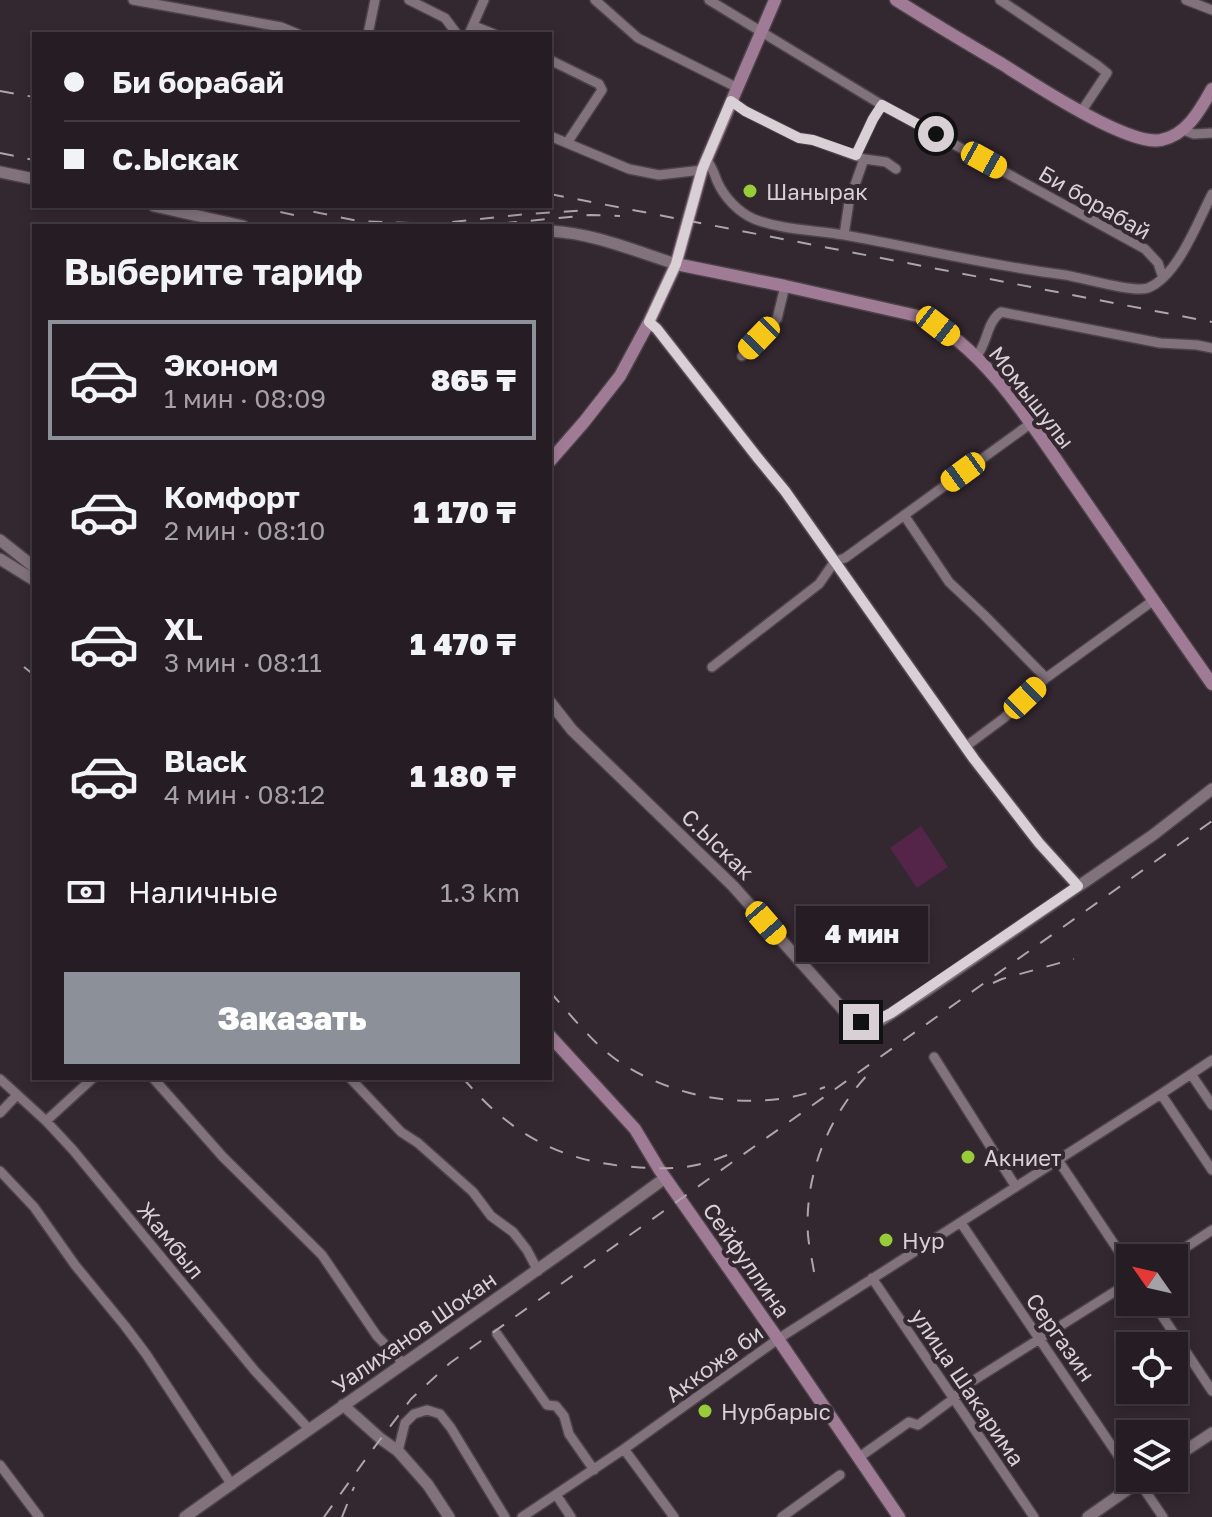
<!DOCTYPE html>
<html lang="ru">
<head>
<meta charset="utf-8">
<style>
	body { margin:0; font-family:"Golos Text",sans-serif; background:#2e262c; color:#f1f3f6; height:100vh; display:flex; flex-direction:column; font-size:30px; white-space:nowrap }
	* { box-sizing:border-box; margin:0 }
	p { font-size:26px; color:#a4a2a6 }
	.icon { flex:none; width:44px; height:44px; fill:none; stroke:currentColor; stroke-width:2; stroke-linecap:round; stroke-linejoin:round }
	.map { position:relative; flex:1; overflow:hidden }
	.drawer { position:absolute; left:32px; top:224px; width:520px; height:856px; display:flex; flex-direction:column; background:#261d24; border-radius:0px; box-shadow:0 4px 12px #0003,0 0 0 2px #423b41 }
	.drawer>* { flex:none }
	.banner { position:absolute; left:32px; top:32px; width:520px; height:176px; border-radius:0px; box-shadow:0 4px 12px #0003,0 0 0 2px #423b41; display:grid; align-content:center; height:176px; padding:0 32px; background:#261d24 }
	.needle { width:52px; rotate:304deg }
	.fabs { position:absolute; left:1116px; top:1244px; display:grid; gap:16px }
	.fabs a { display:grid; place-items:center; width:72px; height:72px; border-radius:0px; background:#261d24; box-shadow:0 4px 12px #0003,0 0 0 2px #423b41; font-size:40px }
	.end { position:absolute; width:36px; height:36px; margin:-18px; border:10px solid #d8d0d5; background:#111; box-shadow:0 0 0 4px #111 }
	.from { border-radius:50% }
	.bubble { position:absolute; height:56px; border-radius:0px; background:#261d24; box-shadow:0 4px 12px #0003,0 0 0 2px #423b41; font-size:26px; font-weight:800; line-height:56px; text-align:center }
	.car { position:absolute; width:24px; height:48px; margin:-24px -12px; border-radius:10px; box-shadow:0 0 6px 2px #0007; background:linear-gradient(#f5c518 24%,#345 0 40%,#f5c518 0 76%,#345 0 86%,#f5c518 0) }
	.banner b { display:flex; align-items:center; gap:28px; height:76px; font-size:30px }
	.banner b+b { border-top:2px solid #423b41 }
	.banner i { width:20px; height:20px; background:#f1f3f6 }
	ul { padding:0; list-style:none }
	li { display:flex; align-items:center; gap:24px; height:120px; margin:0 16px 12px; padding:0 16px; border:4px solid transparent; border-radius:0px }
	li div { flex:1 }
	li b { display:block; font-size:30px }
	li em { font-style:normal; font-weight:800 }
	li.active { border-color:#8c9099 }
	li>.icon { width:72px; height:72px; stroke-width:1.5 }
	h2 { padding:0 32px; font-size:36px; line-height:96px }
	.pay { display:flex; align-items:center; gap:20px; height:88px; padding:0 32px; font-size:30px }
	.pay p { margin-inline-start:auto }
	.cta { display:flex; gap:16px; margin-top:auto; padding:16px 32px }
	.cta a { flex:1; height:92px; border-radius:0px; background:#8c9099; color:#fff; font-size:32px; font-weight:800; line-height:92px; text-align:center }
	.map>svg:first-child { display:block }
	.green { fill:#542549 }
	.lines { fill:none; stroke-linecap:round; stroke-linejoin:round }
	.minor-casing { stroke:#4c4249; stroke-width:12 }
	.tertiary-casing { stroke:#4c4249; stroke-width:14 }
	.secondary-casing { stroke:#4c4249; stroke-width:15 }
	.minor { stroke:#81727c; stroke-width:9 }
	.tertiary { stroke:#81727c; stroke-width:11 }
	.secondary { stroke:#a07b95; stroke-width:12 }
	.rail { stroke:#aea5ab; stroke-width:2; stroke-dasharray:14 14; stroke-linecap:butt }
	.route { stroke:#d8d0d5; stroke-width:10 }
	.poi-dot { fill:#97cc38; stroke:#332730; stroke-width:3 }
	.labels { text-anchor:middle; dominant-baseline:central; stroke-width:8; stroke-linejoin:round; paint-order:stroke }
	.poi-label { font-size:22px; fill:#d8d0d5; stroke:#332730; text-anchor:start }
	.street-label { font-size:22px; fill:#d8d0d5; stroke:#332730 }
</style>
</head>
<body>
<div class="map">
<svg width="1212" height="1517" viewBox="0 0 1212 1517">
	<rect width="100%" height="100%" fill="#332730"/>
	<!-- green -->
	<path class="green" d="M921,826L948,867L917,888L890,848Z"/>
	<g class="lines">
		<!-- minor casing -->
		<g class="minor-casing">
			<path id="minor" d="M133,0L281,27L298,34
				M409,0L445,18L457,34
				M595,0L638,38L736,87
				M709,0L882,105L1145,249L1158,263L1163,278
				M1000,0L1097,65L1107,73L1081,112
				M1186,0L1212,10
				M474,26L494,34
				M368,34L375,0
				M469,34L484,0
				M550,60L599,84L602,90L567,143
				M731,101L745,111L799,138L813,140L864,159L886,162L896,169
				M1183,130L1194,134L1212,133
				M550,136L629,169L659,175L702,170
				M856,155L873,119L882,105
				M706,159C712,166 714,173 717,181C724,197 738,212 754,219C782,230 815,230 844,235C918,248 991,266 1065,275C1084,278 1133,293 1148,288C1178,276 1198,221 1212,194
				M844,235L849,202L864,159
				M742,356L777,319L785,286
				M976,357C988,343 986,323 1001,312L1160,343L1197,345L1212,348
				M904,515L949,582L984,615L1046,678
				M712,667L819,584L835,561L845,558L1030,424
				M965,747L1004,718L1046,678L1154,600
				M934,1057L1016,1187
				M1191,1074L1212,1105
				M153,1078L223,1157L322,1255L377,1336L403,1363
				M350,1078L401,1132L418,1143L473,1192L491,1216L513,1232L527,1250L538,1271
				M0,1079L46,1121L73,1150L255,1371L309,1429
				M1161,1094L1212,1170
				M0,1113L17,1095
				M46,1121L93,1078
				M1058,1160L1130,1268
				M0,1171L34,1207L75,1265L125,1326L146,1354L232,1485
				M961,1223L1130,1473
				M1174,1255L1212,1230
				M872,1278L1034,1517
				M1153,1302L1212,1391
				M497,1334L547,1405L556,1406L564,1416L569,1434L594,1470
				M624,1449L674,1517
				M398,1451L405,1423L414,1414L427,1410L440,1414L451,1428L505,1517
				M858,1458L909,1422L918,1425L953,1399L971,1382L1130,1282
				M0,1465L39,1517
				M1134,1478L1144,1489L1163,1517
				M557,1496L571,1517
				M522,1517L624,1449L778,1339L1161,1094L1212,1060
				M782,1517L840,1475"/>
		</g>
		<!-- tertiary casing -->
		<g class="tertiary-casing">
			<path id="tertiary" d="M0,172L34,179
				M154,206L243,226
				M550,231C593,233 635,251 676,264
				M649,322L657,329L757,457L785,491L974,759L1039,843L1078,886
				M0,540L34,567
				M0,559L34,580
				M550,702L572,730L733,886L846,1013L853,1018L861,1022H873L883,1019L926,991L1153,835L1212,789
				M343,1405L381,1439L398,1451L428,1485L449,1517
				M1174,1458L1212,1433
				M185,1517C345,1403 507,1294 665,1178
				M1088,1517L1144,1478"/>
		</g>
		<!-- secondary casing -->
		<g class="secondary-casing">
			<path id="secondary" d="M896,0C931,22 966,43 1002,64C1032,83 1129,147 1161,140C1187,135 1200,110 1212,89
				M676,264L785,286L922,317C987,349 1035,430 1076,488C1121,553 1166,619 1212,684
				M550,461L584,422L620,376L649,322L676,264L702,170L775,0
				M550,1036L635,1129L659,1169L778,1339L899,1517"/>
		</g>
		<!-- minor -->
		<use href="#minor" class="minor"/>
		<!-- tertiary -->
		<use href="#tertiary" class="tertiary"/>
		<!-- secondary -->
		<use href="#secondary" class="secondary"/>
		<!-- rail -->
		<path class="rail" d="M0,91L34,97
			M0,153L34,160
			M550,194L1212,322
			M253,206L294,215
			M286,206L358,221L434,224L526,214L591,210
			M475,226L590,215L620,216
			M24,667L34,675
			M993,983L1002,979L1074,959
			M550,992C568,1012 593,1043 614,1058C672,1100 759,1114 825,1087
			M463,1078C510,1134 561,1162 634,1167C673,1170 695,1169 732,1153
			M814,1272C812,1259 809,1247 808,1235C804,1174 829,1115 871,1071
			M324,1517L370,1453L411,1399L450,1363L1212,821
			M342,1517L354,1487"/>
	</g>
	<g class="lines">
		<!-- route -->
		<path class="route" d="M861,1022H873L891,1013L1078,886L1039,843L974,759L785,491L757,457L657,329L649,322L676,264L702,170L731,101L745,111L799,138L813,140L856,155L873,119L882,105L936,134"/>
	</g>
	<!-- markers -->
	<g class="poi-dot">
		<circle cx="750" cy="191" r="8"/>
		<circle cx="968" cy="1157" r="8"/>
		<circle cx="886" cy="1240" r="8"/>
		<circle cx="705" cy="1411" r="8"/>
	</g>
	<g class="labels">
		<!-- poi labels -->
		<g class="poi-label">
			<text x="766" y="191">Шанырак</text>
			<text x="984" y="1157">Акниет</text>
			<text x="902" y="1240">Нур</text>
			<text x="721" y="1411">Нурбарыс</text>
		</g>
		<!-- street labels -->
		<g class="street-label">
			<text transform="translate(1095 202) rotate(30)">Би борабай</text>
			<text transform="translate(1032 397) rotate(52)">Момышулы</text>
			<text transform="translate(718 844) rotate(44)">С.Ыскак</text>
			<text transform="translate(171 1240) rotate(51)">Жамбыл</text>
			<text transform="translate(747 1260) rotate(55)">Сейфуллина</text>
			<text transform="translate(414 1332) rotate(-35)">Уалиханов Шокан</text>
			<text transform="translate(1061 1337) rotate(55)">Сергазин</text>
			<text transform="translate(714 1363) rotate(-36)">Аккожа би</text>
			<text transform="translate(968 1387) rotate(56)">улица Шакарима</text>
		</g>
	</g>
</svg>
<div class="fabs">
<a><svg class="needle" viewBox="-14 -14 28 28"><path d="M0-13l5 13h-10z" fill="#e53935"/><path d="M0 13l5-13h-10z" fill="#a4a2a6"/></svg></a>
<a><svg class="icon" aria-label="locate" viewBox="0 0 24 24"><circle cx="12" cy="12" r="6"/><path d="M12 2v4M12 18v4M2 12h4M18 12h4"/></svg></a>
<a><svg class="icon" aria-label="layers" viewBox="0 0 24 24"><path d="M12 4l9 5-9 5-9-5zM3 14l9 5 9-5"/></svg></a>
</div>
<i class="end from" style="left:936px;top:134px"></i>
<i class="end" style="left:861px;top:1022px"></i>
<div class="bubble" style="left:796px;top:906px;width:132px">4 мин</div>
<i class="car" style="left:984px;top:160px;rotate:119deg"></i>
<i class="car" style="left:938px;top:326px;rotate:128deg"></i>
<i class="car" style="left:759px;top:338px;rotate:224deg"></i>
<i class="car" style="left:963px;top:472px;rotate:234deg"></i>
<i class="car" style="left:1025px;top:698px;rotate:46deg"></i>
<i class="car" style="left:766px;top:923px;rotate:139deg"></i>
<div class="banner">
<b><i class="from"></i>Би борабай</b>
<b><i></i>С.Ыскак</b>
</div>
<section class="drawer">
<h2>Выберите тариф</h2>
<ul>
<li class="active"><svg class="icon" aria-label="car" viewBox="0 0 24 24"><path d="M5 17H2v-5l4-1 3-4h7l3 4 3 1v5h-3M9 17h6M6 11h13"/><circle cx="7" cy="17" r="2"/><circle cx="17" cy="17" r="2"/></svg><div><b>Эконом</b><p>1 мин · 08:09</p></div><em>865 ₸</em></li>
<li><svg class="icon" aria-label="car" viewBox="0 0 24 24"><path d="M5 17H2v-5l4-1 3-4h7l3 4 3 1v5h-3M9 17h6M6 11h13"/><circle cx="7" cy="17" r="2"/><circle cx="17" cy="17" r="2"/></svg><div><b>Комфорт</b><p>2 мин · 08:10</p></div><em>1 170 ₸</em></li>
<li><svg class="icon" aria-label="car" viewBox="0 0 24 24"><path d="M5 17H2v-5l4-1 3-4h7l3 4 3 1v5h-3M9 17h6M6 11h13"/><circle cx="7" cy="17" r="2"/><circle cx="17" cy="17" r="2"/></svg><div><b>XL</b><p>3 мин · 08:11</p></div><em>1 470 ₸</em></li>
<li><svg class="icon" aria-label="car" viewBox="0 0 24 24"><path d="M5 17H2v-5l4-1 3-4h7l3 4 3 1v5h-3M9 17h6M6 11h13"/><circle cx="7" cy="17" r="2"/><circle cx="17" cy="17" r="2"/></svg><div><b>Black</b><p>4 мин · 08:12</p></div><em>1 180 ₸</em></li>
</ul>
<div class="pay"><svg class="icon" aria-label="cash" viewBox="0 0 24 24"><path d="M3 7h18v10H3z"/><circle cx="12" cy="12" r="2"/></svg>Наличные<p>1.3 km</p></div>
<div class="cta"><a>Заказать</a></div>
</section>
</div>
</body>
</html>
